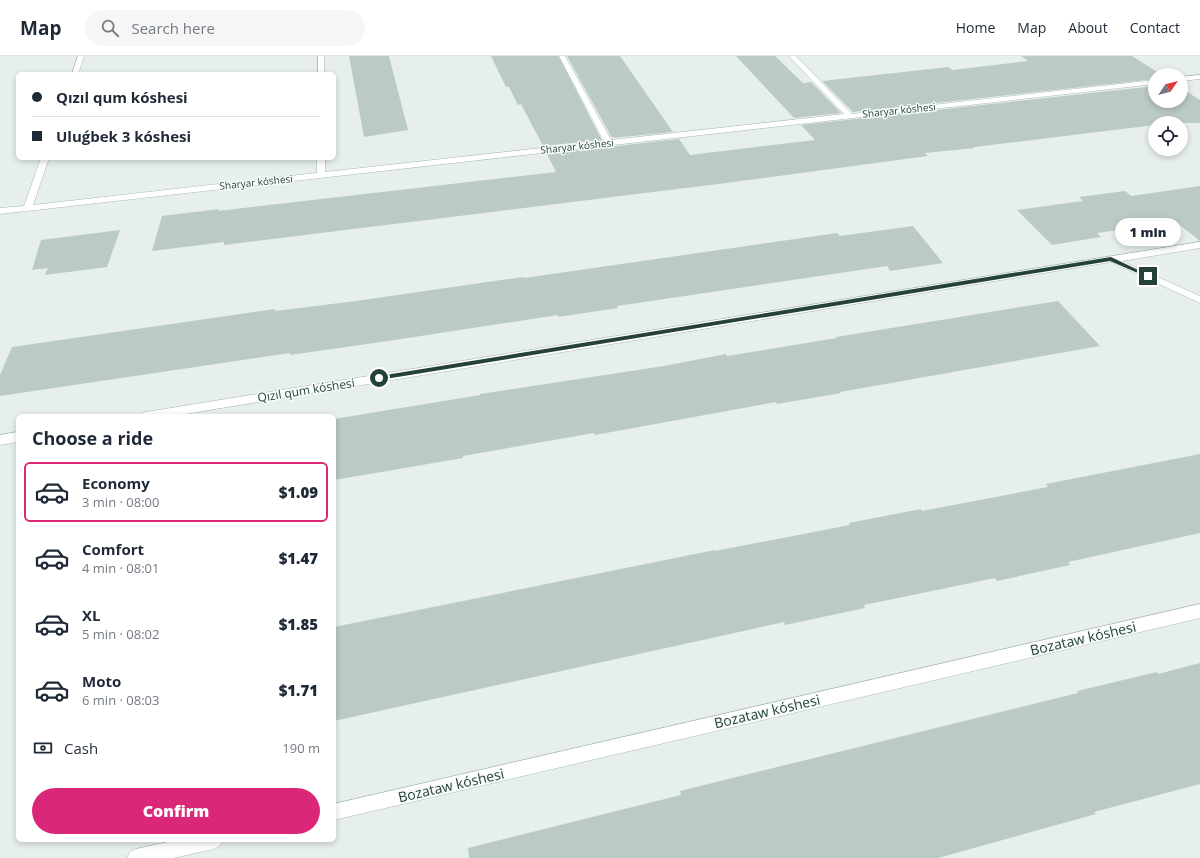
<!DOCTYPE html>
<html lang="en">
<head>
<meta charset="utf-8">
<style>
	body { margin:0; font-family:"Open Sans",sans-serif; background:#f6f6f7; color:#1f2937; height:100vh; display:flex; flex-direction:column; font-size:15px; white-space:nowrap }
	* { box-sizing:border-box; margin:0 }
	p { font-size:13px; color:#747a83 }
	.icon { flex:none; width:22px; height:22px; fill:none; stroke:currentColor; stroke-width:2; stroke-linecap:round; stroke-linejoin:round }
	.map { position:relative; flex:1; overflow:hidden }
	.panel { position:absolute; left:16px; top:358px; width:320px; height:428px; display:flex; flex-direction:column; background:#fff; border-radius:6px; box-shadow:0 2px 6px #0003 }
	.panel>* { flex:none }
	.hud { position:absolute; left:16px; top:16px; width:320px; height:88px; border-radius:6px; box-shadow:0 2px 6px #0003; display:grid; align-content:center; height:88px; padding:0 16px; background:#fff }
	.needle { width:26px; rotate:55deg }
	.buttons { position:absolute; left:1148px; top:12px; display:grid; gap:8px }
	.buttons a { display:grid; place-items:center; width:40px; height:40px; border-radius:50%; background:#fff; box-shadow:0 2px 6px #0003; font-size:20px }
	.end { position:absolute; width:18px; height:18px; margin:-9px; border:5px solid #24423a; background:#fff; box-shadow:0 0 0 2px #fff }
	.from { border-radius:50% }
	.bubble { position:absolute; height:28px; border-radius:14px; background:#fff; box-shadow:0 2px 6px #0003; font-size:13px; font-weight:800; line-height:28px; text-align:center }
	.hud b { display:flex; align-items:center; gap:14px; height:38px; font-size:15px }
	.hud b+b { border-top:1px solid #e0e1e3 }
	.hud i { width:10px; height:10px; background:#1f2937 }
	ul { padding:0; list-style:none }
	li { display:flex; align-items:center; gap:12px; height:60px; margin:0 8px 6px; padding:0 8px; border:2px solid transparent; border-radius:6px }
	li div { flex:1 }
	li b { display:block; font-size:15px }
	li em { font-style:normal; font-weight:800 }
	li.active { border-color:#db2777 }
	li>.icon { width:36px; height:36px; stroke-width:1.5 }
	h2 { padding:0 16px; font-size:18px; line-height:48px }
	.pay { display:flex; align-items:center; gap:10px; height:44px; padding:0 16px; font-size:15px }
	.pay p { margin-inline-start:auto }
	.cta { display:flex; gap:8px; margin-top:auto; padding:8px 16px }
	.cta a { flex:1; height:46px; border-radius:24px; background:#db2777; color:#fff; font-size:16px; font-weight:800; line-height:46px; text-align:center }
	header { display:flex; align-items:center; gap:24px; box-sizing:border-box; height:56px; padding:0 20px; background:#fff; border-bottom:1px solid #e0e1e3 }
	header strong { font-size:19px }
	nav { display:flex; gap:22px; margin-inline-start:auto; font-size:14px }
	.search { width:280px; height:36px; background:#f6f6f7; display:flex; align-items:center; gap:10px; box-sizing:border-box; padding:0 14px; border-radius:22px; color:#747a83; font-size:15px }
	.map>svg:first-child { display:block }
	.building { fill:#bbcac4 }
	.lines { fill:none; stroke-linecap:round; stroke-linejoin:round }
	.minor-casing { stroke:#a8b8b2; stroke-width:1 }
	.minor { fill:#fff; fill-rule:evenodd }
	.route { fill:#24423a }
	.labels { text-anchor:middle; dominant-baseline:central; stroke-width:3; stroke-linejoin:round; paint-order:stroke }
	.far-street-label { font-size:10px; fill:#24423a; stroke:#f7fbf9 }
	.street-label { font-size:12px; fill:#24423a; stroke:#f7fbf9 }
	.near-street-label { font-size:14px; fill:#24423a; stroke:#f7fbf9 }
</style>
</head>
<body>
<header>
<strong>Map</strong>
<div class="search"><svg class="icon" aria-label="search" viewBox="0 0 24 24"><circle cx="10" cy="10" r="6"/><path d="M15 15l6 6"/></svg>Search here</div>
<nav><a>Home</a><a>Map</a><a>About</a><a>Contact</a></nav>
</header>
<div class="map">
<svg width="1200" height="802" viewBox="0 0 1200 802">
	<rect width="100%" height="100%" fill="#e6efeb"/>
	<!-- building -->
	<path class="building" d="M349,0H389L408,74L364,81Z
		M491,0H558L602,84L543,90L521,48L518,49L509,31H506Z
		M567,0H620L673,76L612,82Z
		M736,0H775L803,27L811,26L841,57L794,62Z
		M1021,0H1132L1162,19H1155V23L853,56L822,25L949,11L952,14L1028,5Z
		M1155,30V45H1181V32L1200,44V67H1155V69L974,91L975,92L925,97L928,100L726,127L224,189V186L152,195L162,160L219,153L218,155L556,116L547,98L679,83L690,99L815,84L801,69Z
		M1200,130V185L1176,166L1097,177L1101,181L1052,189L1017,154L1083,145L1079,141L1125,135L1131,140Z
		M913,170L943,207L890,215L887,210L617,250L618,252L558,261V259L388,285L290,299V297L0,340V319L12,291L275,253V255L356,245L523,221L524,222L837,177L840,180Z
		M120,174L107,211L45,219L48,212L32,214L41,184Z
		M1058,245L1100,290L840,336L841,337L777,348L776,346L595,379L594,377L463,400V402L334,424V363L480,339V338L664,310L726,298L727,300L837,282L836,281Z
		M1200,398V477L1068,506L1070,509L997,525L995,522L864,549L865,552L785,569L784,566L334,665V571L715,494V495L850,469L849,467L921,453L922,455L1048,431L1046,428Z
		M1200,607V728L1094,756L1096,758L956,797L938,802H469L468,792L681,739L680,735L1078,637L1077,635L1157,616L1158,618Z"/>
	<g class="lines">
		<!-- minor casing -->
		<g class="minor-casing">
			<path id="minor" d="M78,0H84L78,18H72Z
				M318,0H324V18H318Z
				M559,0H565L611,84L844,58L789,0H796L852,58L1155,24V28L0,158V152L24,150L41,102H49L33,149L317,117V102H325V116L604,85Z
				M1200,19V23L1181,25V21Z
				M1200,186V192L1122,205L1200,240V247L1111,206L173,360H140L142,357L146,356Z
				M18,376V386L0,389V379Z
				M1200,548V562L334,764V748Z
				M177,784H223L220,790L214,793L173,802H127L130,796L136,793Z"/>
		</g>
		<!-- minor -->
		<use href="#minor" class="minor"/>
	</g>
	<!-- route -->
	<path class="route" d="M1111,201L1151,220L1147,221L1110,205L379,324L376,322L379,320Z"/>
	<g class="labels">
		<!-- far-street labels -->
		<g class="far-street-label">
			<text transform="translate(899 54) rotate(-6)">Sharyar kóshesi</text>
			<text transform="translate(577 90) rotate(-6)">Sharyar kóshesi</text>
			<text transform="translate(256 126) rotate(-6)">Sharyar kóshesi</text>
		</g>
		<!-- street labels -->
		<g class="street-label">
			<text transform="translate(306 334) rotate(-9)">Qızıl qum kóshesi</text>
		</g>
		<!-- near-street labels -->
		<g class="near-street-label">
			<text transform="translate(1083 582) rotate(-13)">Bozataw kóshesi</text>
			<text transform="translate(767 655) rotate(-13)">Bozataw kóshesi</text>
			<text transform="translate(451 729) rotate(-13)">Bozataw kóshesi</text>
		</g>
	</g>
</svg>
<div class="buttons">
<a><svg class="needle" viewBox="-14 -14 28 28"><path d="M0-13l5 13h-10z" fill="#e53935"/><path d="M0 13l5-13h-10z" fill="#747a83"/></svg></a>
<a><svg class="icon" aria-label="locate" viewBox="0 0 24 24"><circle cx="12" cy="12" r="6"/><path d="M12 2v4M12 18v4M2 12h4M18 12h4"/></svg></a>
</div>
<i class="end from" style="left:379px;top:322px"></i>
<i class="end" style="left:1148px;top:220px"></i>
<div class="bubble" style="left:1115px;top:162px;width:66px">1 min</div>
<div class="hud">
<b><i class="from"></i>Qızıl qum kóshesi</b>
<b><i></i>Uluǵbek 3 kóshesi</b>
</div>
<section class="panel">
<h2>Choose a ride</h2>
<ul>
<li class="active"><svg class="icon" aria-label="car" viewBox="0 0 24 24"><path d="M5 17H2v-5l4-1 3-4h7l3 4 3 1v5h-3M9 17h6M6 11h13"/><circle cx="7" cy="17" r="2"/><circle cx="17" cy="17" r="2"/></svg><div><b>Economy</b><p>3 min · 08:00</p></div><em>$1.09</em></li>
<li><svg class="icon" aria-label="car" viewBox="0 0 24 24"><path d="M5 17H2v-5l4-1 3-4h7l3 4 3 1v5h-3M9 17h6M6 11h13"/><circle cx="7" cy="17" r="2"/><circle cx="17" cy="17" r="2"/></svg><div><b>Comfort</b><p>4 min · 08:01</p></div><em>$1.47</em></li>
<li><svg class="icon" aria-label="car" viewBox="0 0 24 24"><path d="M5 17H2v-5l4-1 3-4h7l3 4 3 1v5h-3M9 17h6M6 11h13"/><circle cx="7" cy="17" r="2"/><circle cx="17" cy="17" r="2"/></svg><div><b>XL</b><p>5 min · 08:02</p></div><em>$1.85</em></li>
<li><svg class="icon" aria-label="car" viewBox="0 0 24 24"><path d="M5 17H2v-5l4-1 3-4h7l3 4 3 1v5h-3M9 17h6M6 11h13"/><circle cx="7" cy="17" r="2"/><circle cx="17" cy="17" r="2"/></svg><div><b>Moto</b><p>6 min · 08:03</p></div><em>$1.71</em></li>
</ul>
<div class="pay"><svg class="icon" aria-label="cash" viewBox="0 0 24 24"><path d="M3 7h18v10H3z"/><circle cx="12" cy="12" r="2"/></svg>Cash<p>190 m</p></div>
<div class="cta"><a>Confirm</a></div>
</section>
</div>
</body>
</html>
